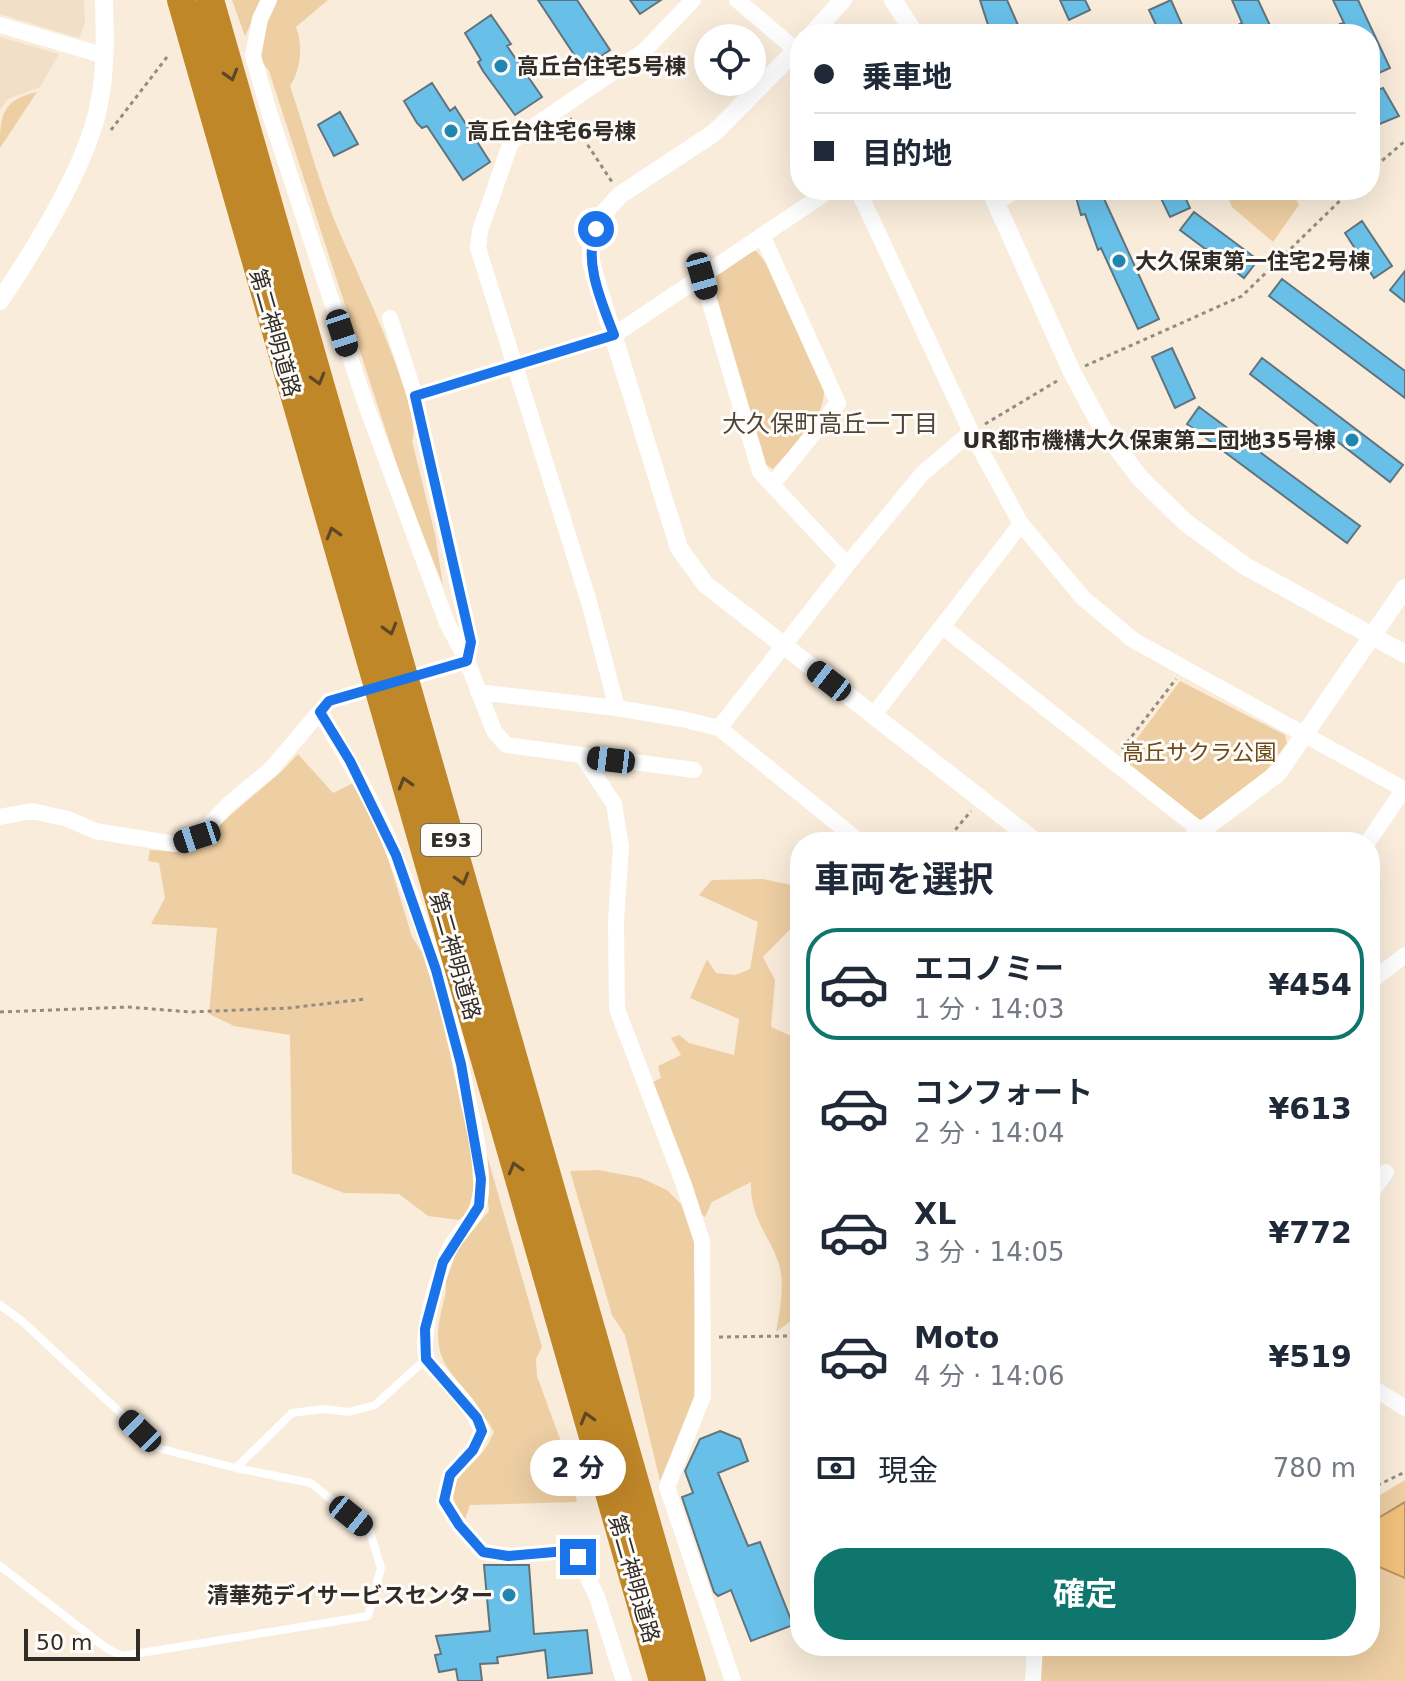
<!DOCTYPE html>
<html lang="ja">
<head>
<meta charset="utf-8">
<style>
	body { margin:0; font-family:"DejaVu Sans","Noto Sans JP",sans-serif; background:#f2f2f3; color:#1f2937; height:100vh; display:flex; flex-direction:column; font-size:30px; white-space:nowrap }
	* { box-sizing:border-box; margin:0 }
	p { font-size:26px; color:#747a83 }
	.icon { flex:none; width:44px; height:44px; fill:none; stroke:currentColor; stroke-width:2; stroke-linecap:round; stroke-linejoin:round }
	.map { position:relative; flex:1; overflow:hidden }
	.panel { position:absolute; left:790px; top:832px; width:590px; height:824px; display:flex; flex-direction:column; background:#fff; border-radius:32px; box-shadow:0 8px 32px #0002 }
	.panel>* { flex:none }
	.banner { position:absolute; left:790px; top:24px; width:590px; height:176px; border-radius:32px; box-shadow:0 8px 32px #0002; display:grid; align-content:center; height:176px; padding:0 24px; background:#fff }
	.buttons { position:absolute; left:694px; top:24px; display:grid; gap:16px }
	.buttons a { display:grid; place-items:center; width:72px; height:72px; border-radius:50%; background:#fff; box-shadow:0 8px 32px #0002; font-size:40px }
	.scale { position:absolute; left:24px; bottom:20px; width:116px; box-sizing:border-box; padding-left:8px; border:4px solid #312c26; border-top:0; font-size:22px; line-height:28px; white-space:nowrap; color:#312c26; -webkit-text-stroke:6px #fefbf8; paint-order:stroke }
	.end { position:absolute; width:36px; height:36px; margin:-18px; border:10px solid #1a73e8; background:#fff; box-shadow:0 0 0 4px #fff }
	.from { border-radius:50% }
	.bubble { position:absolute; height:56px; border-radius:28px; background:#fff; box-shadow:0 8px 32px #0002; font-size:26px; font-weight:700; line-height:56px; text-align:center }
	.car { position:absolute; width:24px; height:48px; margin:-24px -12px; border-radius:10px; box-shadow:0 0 6px 2px #0007; background:linear-gradient(#222 24%,#8ab4d8 0 40%,#222 0 76%,#8ab4d8 0 86%,#222 0) }
	.banner b { display:flex; align-items:center; gap:28px; height:76px; font-size:30px }
	.banner b+b { border-top:2px solid #e0e1e3 }
	.banner i { width:20px; height:20px; background:#1f2937 }
	ul { padding:0; list-style:none }
	li { display:flex; align-items:center; gap:24px; height:112px; margin:0 16px 12px; padding:0 8px; border:4px solid transparent; border-radius:32px }
	li div { flex:1 }
	li b { display:block; font-size:30px }
	li em { font-style:normal; font-weight:700 }
	li.active { border-color:#0f766e }
	li>.icon { width:72px; height:72px; stroke-width:1.5 }
	h2 { padding:0 24px; font-size:36px; line-height:96px }
	.pay { display:flex; align-items:center; gap:20px; height:88px; padding:0 24px; font-size:30px }
	.pay p { margin-inline-start:auto }
	.button { display:flex; gap:16px; margin-top:auto; padding:16px 24px }
	.button a { flex:1; height:92px; border-radius:32px; background:#0f766e; color:#fff; font-size:32px; font-weight:700; line-height:92px; text-align:center }
	.map>svg:first-child { display:block }
	.built { fill:#f1dfc8 }
	.green { fill:#eecfa4 }
	.water { fill:#f1c07b; stroke:#b79462; stroke-width:2 }
	.building { fill:#68c0e9; stroke:#61747d; stroke-width:2 }
	.lines { fill:none; stroke-linecap:round; stroke-linejoin:round }
	.path { stroke:#958c81; stroke-width:3; stroke-dasharray:4 4; stroke-linecap:butt }
	.service { stroke:#fff; stroke-width:8 }
	.minor { stroke:#fff; stroke-width:16 }
	.tertiary { stroke:#fff; stroke-width:18 }
	.motorway { stroke:#c08728; stroke-width:28 }
	.oneway { stroke:#5c4727 }
	.route { stroke:#1a73e8; stroke-width:10 }
	.poi-dot { fill:#1f86af; stroke:#fefbf8; stroke-width:3 }
	.labels { text-anchor:middle; dominant-baseline:central; stroke-width:6; stroke-linejoin:round; paint-order:stroke }
	.shield { fill:#fefbf8; stroke:#6e6a65; stroke-width:2 }
	.shield-label { font-size:20px; font-weight:bold; fill:#312c26 }
	.poi-label { font-size:22px; font-weight:bold; fill:#312c26; stroke:#fefbf8; text-anchor:start }
	.street-label { font-size:22px; fill:#312c26; stroke:#fefbf8 }
	.park-label { font-size:22px; fill:#6b4a16; stroke:#fefbf8 }
	.neighbourhood-label { font-size:24px; fill:#4f4537; stroke:#fefbf8 }
</style>
</head>
<body>
<div class="map">
<svg width="1405" height="1681" viewBox="0 0 1405 1681">
	<rect width="100%" height="100%" fill="#f9ecdb"/>
	<!-- built -->
	<path class="built" d="M0,0H84L85,23L79,38L0,14Z
		M0,37L59,54L40,87L8,99L0,110Z"/>
	<!-- green -->
	<path class="green" d="M232,0H262L245,36Z
		M276,0H328L296,27C303,44 301,70 290,86C305,130 317,176 334,219C348,255 426,412 412,441L435,534L443,585L407,496L269,71L260,59L264,26Z
		M37,92L0,148C0,117 1,100 37,92Z
		M1245,190H1291L1299,205L1273,242L1232,207L1228,198Z
		M756,251L768,265L824,389C825,421 792,446 773,469L765,464L711,287L718,274L750,252Z
		M1180,681L1285,735L1287,743L1266,771L1203,820L1196,819L1120,761Z
		M298,754L333,793L355,782L378,825L412,937L427,960L452,1047L468,1130L475,1183L468,1212L459,1220L428,1216L399,1194L344,1193L292,1173L290,1035L234,1026L209,1014L217,928L151,924L165,898L159,863L148,861L150,850L180,852L206,841L226,819L281,772Z
		M763,879L800,887V919L763,957L775,980L771,1027L800,1040V1314L776,1332C780,1310 785,1285 779,1264C768,1232 750,1219 751,1182L712,1202L705,1217L698,1212L651,1083L661,1078L658,1066L681,1055L671,1038L679,1035L689,1043L734,1055L739,1019L690,998L707,959L716,973L735,975L750,969L758,922L699,895L712,880Z
		M480,1131L542,1347L536,1359L537,1376L568,1461L577,1502L470,1505L465,1519C436,1483 465,1475 485,1449C489,1444 491,1437 494,1432C481,1408 462,1390 447,1367C432,1344 439,1320 445,1296C447,1288 445,1279 447,1272C455,1249 474,1229 489,1211Z
		M598,1170L641,1178L667,1190L681,1204L696,1247L694,1398L660,1481L625,1335L612,1315L570,1171Z
		M1405,1480V1681H1040L1041,1646H1370V1501Z"/>
	<!-- water -->
	<path class="water" d="M1405,1502V1578L1370,1563V1523Z"/>
	<!-- building -->
	<path class="building" d="M538,0H577L610,50L583,68Z
		M630,0H661L640,14Z
		M980,0H1007L1022,34H991Z
		M1060,0H1085L1090,10L1069,20Z
		M1171,0L1186,34H1135L1156,25L1149,10Z
		M1232,0H1258L1274,34H1242L1238,25L1242,23Z
		M1333,0H1358L1390,68L1370,77V34H1345L1340,24L1344,23Z
		M491,15L511,44L507,46L542,97L515,115L483,71L478,62L481,60L465,33Z
		M432,83L450,111L455,107L490,162L463,180L427,126L422,128L417,123L404,101Z
		M1383,88L1399,116L1370,128V93Z
		M340,112L358,144L334,156L318,125Z
		M1074,190H1100L1159,319L1138,329L1101,248L1098,250L1085,214L1081,215Z
		M1157,190H1182L1190,208L1170,217Z
		M1194,212L1258,260L1244,278L1180,230Z
		M1362,221L1392,266L1374,278L1345,233Z
		M1405,271V302L1390,290Z
		M1282,279L1405,371V398L1269,296Z
		M1172,348L1195,398L1175,408L1152,357Z
		M1262,358L1403,465L1390,482L1250,374Z
		M1199,407L1360,526L1347,543L1187,424Z
		M720,1431L740,1439L748,1461L718,1473L748,1546L760,1542L793,1625L751,1641L731,1590L718,1596L714,1592L682,1497L693,1493L685,1471L700,1439Z
		M484,1565H529L534,1634L587,1630L592,1673L548,1678L545,1650L497,1657L498,1663L480,1664L482,1681H458L456,1669L439,1672L435,1655L441,1654L436,1636L490,1631Z"/>
	<g class="lines">
		<!-- path -->
		<path class="path" d="M570,118L612,182
			M111,130L167,57
			M1370,171L1405,141
			M1085,366L1242,296L1351,190
			M985,424L1057,381
			M1122,749L1176,679
			M945,842L971,811
			M0,1012L128,1007L190,1012L289,1008L365,999
			M719,1337L788,1336L800,1327
			M1370,1489L1405,1472"/>
		<!-- service -->
		<path class="service" d="M0,1305L22,1321L158,1448L236,1468L292,1413L323,1409L349,1412L375,1405L426,1359
			M0,1566L106,1648L122,1656L368,1616L381,1568L370,1532L311,1483L236,1468"/>
		<!-- minor -->
		<path class="minor" d="M269,0L260,19L253,56L269,112L365,402L447,623L467,661L494,731L506,745L694,770
			M737,0L796,50L800,58
			M0,25L105,56
			M830,190L702,276L760,472L847,565L922,474L971,432
			M858,190L971,432L1021,524L1083,598L1133,640L1405,790
			M996,202L1018,190
			M762,235L838,403L772,485
			M390,318L415,396L471,642L467,661
			M415,396L614,335L702,276
			M943,627L1201,831
			M478,692L617,708L682,719L719,728L860,842
			M617,708L589,602L478,248L480,231L511,142L644,51L693,0
			M320,712C348,759 377,807 396,857C427,933 452,1015 467,1095C473,1122 480,1151 481,1179C483,1213 470,1218 453,1243C441,1261 418,1339 427,1359C428,1364 435,1369 439,1373C455,1391 473,1408 482,1431L473,1450L450,1475L444,1501L459,1525L483,1552L508,1556L566,1551L578,1557L597,1597L624,1681
			M873,716L1021,524
			M719,728L847,565
			M583,757L614,804L621,847L616,921L617,1009L684,1185L702,1241L703,1396L667,1487L733,1681
			M0,817L32,811L68,819L95,831L175,844L197,837L230,803L271,769L329,701L467,661
			M1368,842L1404,789
			M1370,982L1405,955
			M1370,1195L1386,1172
			M1370,1386L1405,1408
			M1033,1681L1035,1646"/>
		<!-- tertiary -->
		<path class="tertiary" d="M893,0L915,34
			M812,34L843,0
			M800,46L714,133L620,195L602,215L591,242V261L596,280L679,548L705,584L1036,842
			M990,190L1072,372L1102,428L1140,478L1185,522L1245,566L1405,654
			M0,301C34,250 88,164 99,104C106,70 105,35 104,0
			M1187,842L1278,773L1405,588"/>
		<!-- motorway -->
		<path class="motorway" d="M181,0L663,1681
			M210,0L692,1681"/>
	</g>
	<!-- one-way arrows -->
	<defs><path id="oneway-chevron" d="M-2-3.5L2.5 0L-2 3.5" fill="none" stroke-width="1.6" stroke-linecap="round" stroke-linejoin="round" transform="scale(2)"/></defs>
	<g class="oneway">
		<use href="#oneway-chevron" transform="translate(231 75) rotate(74)"/>
		<use href="#oneway-chevron" transform="translate(318 379) rotate(74)"/>
		<use href="#oneway-chevron" transform="translate(333 533) rotate(-106)"/>
		<use href="#oneway-chevron" transform="translate(390 629) rotate(74)"/>
		<use href="#oneway-chevron" transform="translate(405 783) rotate(-106)"/>
		<use href="#oneway-chevron" transform="translate(462 879) rotate(74)"/>
		<use href="#oneway-chevron" transform="translate(515 1168) rotate(-106)"/>
		<use href="#oneway-chevron" transform="translate(587 1418) rotate(-106)"/>
	</g>
	<g class="lines">
		<!-- route -->
		<path class="route" d="M578,1557L566,1551L508,1556L483,1552L459,1525L444,1501L450,1475L473,1450L482,1431L477,1418L426,1359L425,1329L443,1262L479,1206L481,1179L461,1064L436,970L396,855L350,761L320,712L329,701L467,661L471,642L415,396L614,335C602,303 583,262 596,229"/>
	</g>
	<!-- markers -->
	<g class="poi-dot">
		<circle cx="501" cy="66" r="8"/>
		<circle cx="451" cy="131" r="8"/>
		<circle cx="1119" cy="261" r="8"/>
		<circle cx="1352" cy="440" r="8"/>
		<circle cx="509" cy="1595" r="8"/>
	</g>
	<g class="labels">
		<!-- shield labels -->
		<rect class="shield" x="421" y="824" width="60" height="32" rx="6"/>
		<g class="shield-label">
			<text x="451" y="840">E93</text>
		</g>
		<!-- poi labels -->
		<g class="poi-label">
			<text x="517" y="66">高丘台住宅5号棟</text>
			<text x="467" y="131">高丘台住宅6号棟</text>
			<text x="1135" y="261">大久保東第一住宅2号棟</text>
			<text x="1336" y="440" text-anchor="end">UR都市機構大久保東第二団地35号棟</text>
			<text x="493" y="1595" text-anchor="end">清華苑デイサービスセンター</text>
		</g>
		<!-- street labels -->
		<g class="street-label">
			<text transform="translate(275 333) rotate(74)">第二神明道路</text>
			<text transform="translate(455 956) rotate(74)">第二神明道路</text>
			<text transform="translate(634 1579) rotate(74)">第二神明道路</text>
		</g>
		<!-- park labels -->
		<g class="park-label">
			<text x="1199" y="752">高丘サクラ公園</text>
		</g>
		<!-- neighbourhood labels -->
		<g class="neighbourhood-label">
			<text x="830" y="424">大久保町高丘一丁目</text>
		</g>
	</g>
</svg>
<div class="buttons">
<a><svg class="icon" aria-label="locate" viewBox="0 0 24 24"><circle cx="12" cy="12" r="6"/><path d="M12 2v4M12 18v4M2 12h4M18 12h4"/></svg></a>
</div>
<div class="scale">50 m</div>
<i class="end from" style="left:596px;top:229px"></i>
<i class="end" style="left:578px;top:1557px"></i>
<div class="bubble" style="left:530px;top:1440px;width:96px">2 分</div>
<i class="car" style="left:702px;top:276px;rotate:164deg"></i>
<i class="car" style="left:342px;top:333px;rotate:162deg"></i>
<i class="car" style="left:829px;top:681px;rotate:308deg"></i>
<i class="car" style="left:611px;top:760px;rotate:277deg"></i>
<i class="car" style="left:197px;top:837px;rotate:252deg"></i>
<i class="car" style="left:140px;top:1431px;rotate:314deg"></i>
<i class="car" style="left:351px;top:1516px;rotate:129deg"></i>
<div class="banner">
<b><i class="from"></i>乗車地</b>
<b><i></i>目的地</b>
</div>
<section class="panel">
<h2>車両を選択</h2>
<ul>
<li class="active"><svg class="icon" aria-label="car" viewBox="0 0 24 24"><path d="M5 17H2v-5l4-1 3-4h7l3 4 3 1v5h-3M9 17h6M6 11h13"/><circle cx="7" cy="17" r="2"/><circle cx="17" cy="17" r="2"/></svg><div><b>エコノミー</b><p>1 分 · 14:03</p></div><em>¥454</em></li>
<li><svg class="icon" aria-label="car" viewBox="0 0 24 24"><path d="M5 17H2v-5l4-1 3-4h7l3 4 3 1v5h-3M9 17h6M6 11h13"/><circle cx="7" cy="17" r="2"/><circle cx="17" cy="17" r="2"/></svg><div><b>コンフォート</b><p>2 分 · 14:04</p></div><em>¥613</em></li>
<li><svg class="icon" aria-label="car" viewBox="0 0 24 24"><path d="M5 17H2v-5l4-1 3-4h7l3 4 3 1v5h-3M9 17h6M6 11h13"/><circle cx="7" cy="17" r="2"/><circle cx="17" cy="17" r="2"/></svg><div><b>XL</b><p>3 分 · 14:05</p></div><em>¥772</em></li>
<li><svg class="icon" aria-label="car" viewBox="0 0 24 24"><path d="M5 17H2v-5l4-1 3-4h7l3 4 3 1v5h-3M9 17h6M6 11h13"/><circle cx="7" cy="17" r="2"/><circle cx="17" cy="17" r="2"/></svg><div><b>Moto</b><p>4 分 · 14:06</p></div><em>¥519</em></li>
</ul>
<div class="pay"><svg class="icon" aria-label="cash" viewBox="0 0 24 24"><path d="M3 7h18v10H3z"/><circle cx="12" cy="12" r="2"/></svg>現金<p>780 m</p></div>
<div class="button"><a>確定</a></div>
</section>
</div>
</body>
</html>
